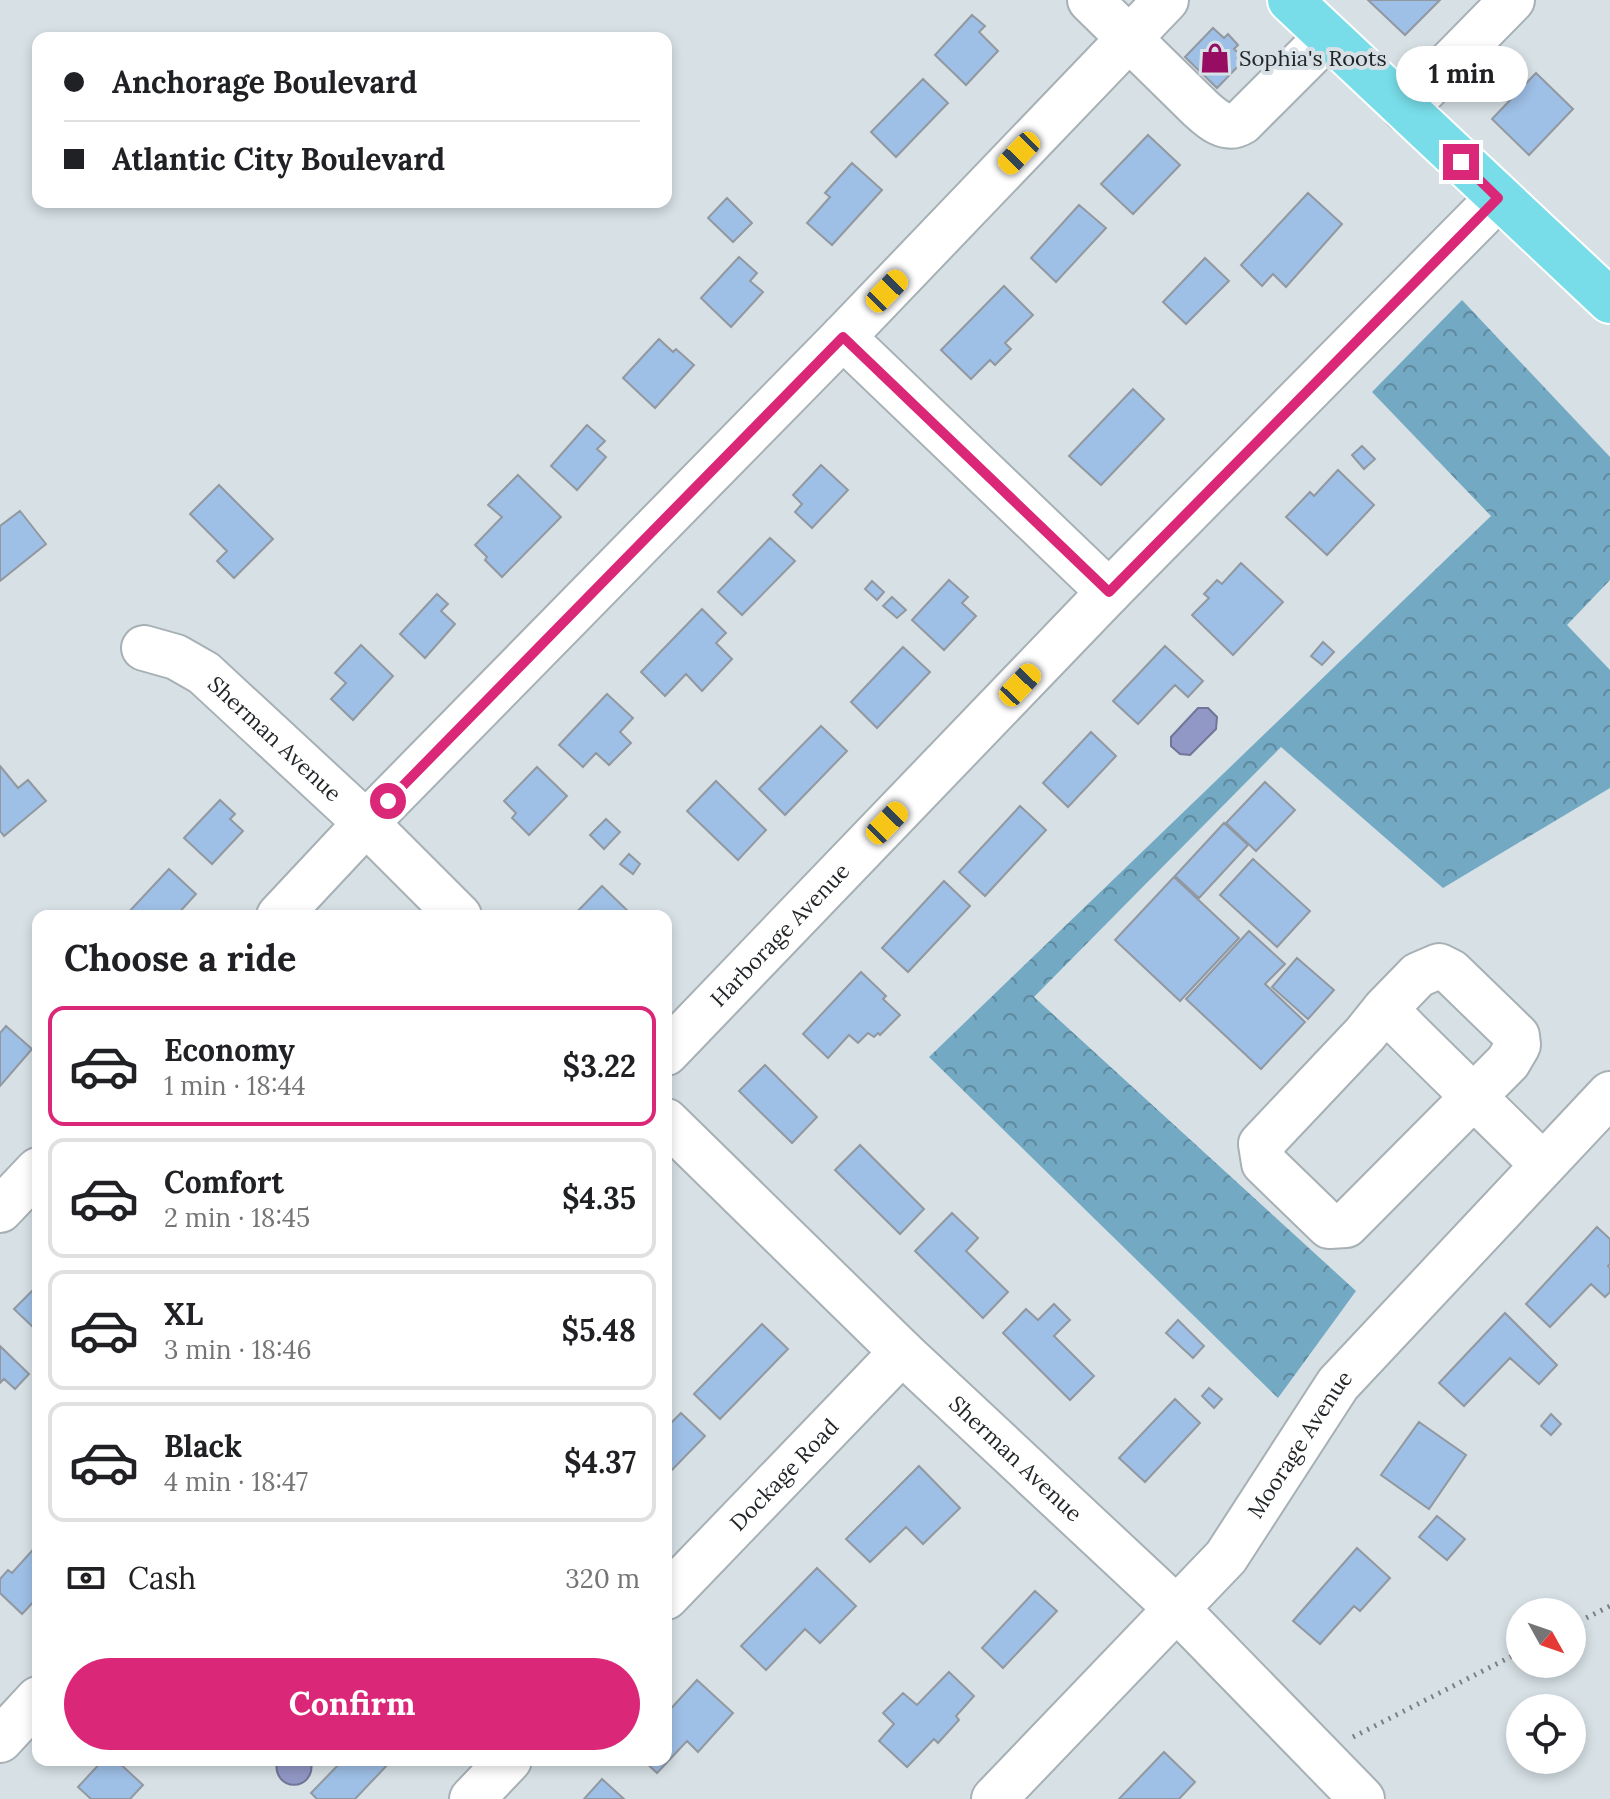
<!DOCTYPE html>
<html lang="en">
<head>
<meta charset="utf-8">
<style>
	body { margin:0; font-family:Lora,serif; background:#f2f2f2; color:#202124; height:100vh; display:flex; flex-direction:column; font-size:30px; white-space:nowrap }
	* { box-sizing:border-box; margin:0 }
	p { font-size:26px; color:#757577 }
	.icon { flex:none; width:44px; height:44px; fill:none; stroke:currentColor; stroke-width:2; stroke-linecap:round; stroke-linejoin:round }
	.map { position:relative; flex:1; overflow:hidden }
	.details { position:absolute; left:32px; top:910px; width:640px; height:856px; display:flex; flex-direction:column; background:#fff; border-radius:16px; box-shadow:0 4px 12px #0003 }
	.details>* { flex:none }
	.hud { position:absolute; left:32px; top:32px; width:640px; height:176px; border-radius:16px; box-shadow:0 4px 12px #0003; display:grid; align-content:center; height:176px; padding:0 32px; background:#fff }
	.needle { width:52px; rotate:130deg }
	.buttons { position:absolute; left:1506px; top:1598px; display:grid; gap:16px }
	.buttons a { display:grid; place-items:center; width:80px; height:80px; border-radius:50%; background:#fff; box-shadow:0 4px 12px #0003; font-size:40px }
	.end { position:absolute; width:36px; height:36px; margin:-18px; border:10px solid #db2777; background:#fff; box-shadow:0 0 0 4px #fff }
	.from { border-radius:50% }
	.bubble { position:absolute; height:56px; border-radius:28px; background:#fff; box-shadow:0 4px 12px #0003; font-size:26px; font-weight:700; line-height:56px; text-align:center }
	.car { position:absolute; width:24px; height:48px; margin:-24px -12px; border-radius:10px; box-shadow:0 0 6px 2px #0007; background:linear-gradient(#f5c518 24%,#345 0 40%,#f5c518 0 76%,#345 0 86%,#f5c518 0) }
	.hud b { display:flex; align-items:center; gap:28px; height:76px; font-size:30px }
	.hud b+b { border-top:2px solid #e0e0e0 }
	.hud i { width:20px; height:20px; background:#202124 }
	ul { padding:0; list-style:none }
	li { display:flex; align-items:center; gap:24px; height:120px; margin:0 16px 12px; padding:0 16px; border:4px solid #e0e0e0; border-radius:16px }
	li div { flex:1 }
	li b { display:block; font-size:30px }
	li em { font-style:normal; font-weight:700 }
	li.current { border-color:#db2777 }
	li>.icon { width:72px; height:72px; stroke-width:1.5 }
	h2 { padding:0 32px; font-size:36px; line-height:96px }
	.pay { display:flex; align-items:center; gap:20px; height:88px; padding:0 32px; font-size:30px }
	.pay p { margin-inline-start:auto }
	.primary-button { display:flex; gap:16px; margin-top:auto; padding:16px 32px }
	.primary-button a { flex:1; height:92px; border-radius:48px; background:#db2777; color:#fff; font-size:32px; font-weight:700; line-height:92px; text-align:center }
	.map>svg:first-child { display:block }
	.forest { fill:url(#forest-crowns) }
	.water { fill:#9298c6; stroke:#707697; stroke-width:2 }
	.building { fill:#9ebfe6; stroke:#9298a0; stroke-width:2 }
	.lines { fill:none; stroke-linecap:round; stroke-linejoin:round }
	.minor-casing { stroke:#a6b0b5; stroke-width:48 }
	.highway-casing { stroke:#fff; stroke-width:48 }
	.path { stroke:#7a8185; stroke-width:5; stroke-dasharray:2 6; stroke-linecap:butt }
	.minor { stroke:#fff; stroke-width:44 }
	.highway { stroke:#78dde8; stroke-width:44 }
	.route { stroke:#db2777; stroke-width:10 }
	.labels { text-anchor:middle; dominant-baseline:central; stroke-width:8; stroke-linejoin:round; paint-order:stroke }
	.poi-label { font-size:22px; fill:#222628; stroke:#d6e0e5; text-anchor:start }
	.street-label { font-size:22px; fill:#222628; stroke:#d6e0e5 }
</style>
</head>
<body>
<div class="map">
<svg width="1610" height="1799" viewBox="0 0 1610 1799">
	<defs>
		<pattern id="forest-crowns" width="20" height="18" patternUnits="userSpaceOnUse" patternTransform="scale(2)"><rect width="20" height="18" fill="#73a9c2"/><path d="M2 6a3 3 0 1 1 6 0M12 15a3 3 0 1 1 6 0" fill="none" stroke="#5e899e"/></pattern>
	</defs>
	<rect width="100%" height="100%" fill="#d6e0e5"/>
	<!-- forest -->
	<path class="forest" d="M1462,300L1610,457V580L1567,625L1610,670V788L1443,888L1281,747L1034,997L1356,1291L1278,1398L929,1057L1491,516L1372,392Z"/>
	<!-- water -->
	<path class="water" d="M1198,708H1208L1217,717L1216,729L1190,755L1180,754L1171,746V737Z
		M277,1760H311C317,1793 271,1793 277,1760Z"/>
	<!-- building -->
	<path class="building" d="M1368,0H1440L1405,35Z
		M972,15L985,26L979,32L998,51L966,85L935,55Z
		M1213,28L1224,38L1228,34L1238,45L1234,49L1245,59L1217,88L1185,57Z
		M1536,73L1573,109L1529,155L1492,119Z
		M923,79L948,103L896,157L871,132Z
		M1148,135L1180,165L1133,214L1101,184Z
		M852,163L882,190L832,245L807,223L830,197L825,193Z
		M1308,193L1342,224L1286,287L1273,274L1262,286L1241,265Z
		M727,198L752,223L733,242L708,218Z
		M1079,205L1106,228L1056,282L1031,258Z
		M739,257L757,273L750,281L763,292L731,327L701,298Z
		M1205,258L1229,281L1186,324L1163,302Z
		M1004,286L1033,315L1005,343L1011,349L995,365L990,360L971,379L941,350Z
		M659,339L673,352L676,349L694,365L655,408L623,378Z
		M1133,389L1164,419L1101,485L1069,456Z
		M587,425L605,441L597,449L606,457L577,490L551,466Z
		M1362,446L1375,459L1364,469L1352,455Z
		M821,465L848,490L812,528L795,512L802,504L793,495Z
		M1338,470L1374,505L1327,555L1286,517L1310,492L1314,496Z
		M518,475L561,517L502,577L485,560L487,557L475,545L502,517L488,505Z
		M219,485L273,539L234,578L217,561L227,551L190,514Z
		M20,511L46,544L0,581V526Z
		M770,538L795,561L742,615L718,592Z
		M1241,563L1283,602L1233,655L1192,615L1209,598L1204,594L1217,580L1222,584Z
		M949,580L968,597L962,603L976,616L944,650L912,620Z
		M872,581L884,592L877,600L865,589Z
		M437,594L448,604L441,611L455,624L425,658L400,634Z
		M892,597L906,610L897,618L883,606Z
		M702,609L726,633L716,643L732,659L702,691L686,674L665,696L641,672Z
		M1323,642L1334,652L1322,665L1311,656Z
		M361,645L393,676L353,720L331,699L346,683L335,673Z
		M1165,646L1203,681L1188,697L1175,685L1138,724L1113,701Z
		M903,647L930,672L877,728L851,702Z
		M607,694L633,718L620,732L631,743L609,765L596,753L583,767L559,745Z
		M821,726L847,751L785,815L759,789Z
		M1091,732L1116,756L1068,807L1043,783Z
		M0,766L18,788L28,780L46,801L4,836L0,831Z
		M537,767L567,796L529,835L512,818L516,813L504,801Z
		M716,781L766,830L738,860L687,811Z
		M1265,782L1295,810L1256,851L1226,823Z
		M220,800L235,814L230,819L243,831L212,864L184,838Z
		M1020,806L1046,830L985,896L959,872Z
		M606,819L620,832L604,849L590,835Z
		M1224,823L1248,845L1199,898L1175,876Z
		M629,854L640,864L633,874L620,864Z
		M1253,859L1310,911L1277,947L1220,895Z
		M169,869L196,894L176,916H125Z
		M1174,877L1239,938L1180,1001L1115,940Z
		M944,881L970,906L908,972L882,948Z
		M602,886L633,916H573Z
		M1249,931L1285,964L1265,984L1305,1022L1261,1069L1186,999Z
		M1297,958L1334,990L1308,1019L1272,987Z
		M861,972L886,996L883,999L900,1015L880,1035L878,1033L874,1037L868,1033L858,1043L849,1035L828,1058L803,1034Z
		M6,1026L32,1049L0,1086V1033Z
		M765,1065L817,1117L792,1143L739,1091Z
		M860,1145L924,1209L900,1234L835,1170Z
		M952,1213L978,1238L966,1251L1008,1292L983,1318L915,1251Z
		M1597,1227L1610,1239V1264L1608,1266L1610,1268V1292L1605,1297L1591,1284L1550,1327L1526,1304Z
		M38,1285V1332L14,1309Z
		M1054,1304L1070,1320L1054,1336L1094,1376L1070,1400L1003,1333L1026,1309L1038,1320Z
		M1505,1313L1557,1365L1539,1384L1510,1358L1464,1406L1439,1383Z
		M1178,1320L1204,1346L1193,1358L1166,1333Z
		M762,1324L788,1349L720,1419L694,1394Z
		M0,1346L29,1374L15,1389L4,1379L0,1383Z
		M1209,1388L1222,1399L1214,1408L1202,1396Z
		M1175,1399L1200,1423L1145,1482L1119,1458Z
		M681,1413L705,1436L666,1476V1428Z
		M1551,1414L1561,1424L1551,1435L1541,1426Z
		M1419,1422L1466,1455L1429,1509L1381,1475Z
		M919,1466L960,1508L923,1544L906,1527L870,1562L846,1539Z
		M1437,1516L1465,1539L1447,1560L1419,1537Z
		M38,1544V1597L22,1614L0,1593V1579L8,1570L12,1573Z
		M1357,1548L1390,1578L1360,1611L1354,1606L1320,1644L1293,1621Z
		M817,1568L856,1606L820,1643L805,1629L766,1670L741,1646Z
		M1035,1591L1057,1611L1003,1668L982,1648Z
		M949,1672L974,1696L956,1716L959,1720L938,1743L934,1739L907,1767L879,1741L894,1724L883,1713L903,1693L917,1705Z
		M697,1680L733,1713L698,1752L687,1741L657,1773L643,1760H666V1714Z
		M1164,1752L1195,1782L1179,1799H1119Z
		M103,1760H116L143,1785L130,1799H91L78,1787Z
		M343,1760H392L355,1799H317L311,1793Z
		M602,1779L624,1799H584Z"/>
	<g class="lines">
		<!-- minor casing -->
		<g class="minor-casing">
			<g id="minor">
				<path d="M1090,0L1200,108C1212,119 1226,132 1242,122L1328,36"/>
				<path d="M1405,109L1512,0"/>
				<path d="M843,337L1109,592"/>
				<path id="s1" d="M144,648L176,657L204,673L366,823L459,916"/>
				<path d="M279,916L366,823L843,337L1166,0"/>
				<path d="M1385,1009L1418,975L1439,966L1451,972L1517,1036L1518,1045L1508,1062L1346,1225L1329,1226L1264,1163L1261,1144L1365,1034L1385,1009C1437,1062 1491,1113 1543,1165"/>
				<path id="s2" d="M666,1053L1109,592L1498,198"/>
				<path id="s3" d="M666,1121L902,1352L1177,1609L1362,1799"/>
				<path d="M0,1210L38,1170"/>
				<path id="s4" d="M666,1597L902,1352"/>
				<path d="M0,1740L38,1699"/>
				<path d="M472,1799L509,1760"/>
				<path id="s5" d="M994,1799L1226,1557L1338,1384L1610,1094"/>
			</g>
		</g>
		<!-- highway casing -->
		<g class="highway-casing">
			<path id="highway" d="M1290,0L1610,301"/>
		</g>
		<!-- path -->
		<path class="path" d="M1572,1625L1610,1606
			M1353,1737L1520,1652"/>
		<!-- minor -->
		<use href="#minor" class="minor"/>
		<!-- highway -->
		<use href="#highway" class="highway"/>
	</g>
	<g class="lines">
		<!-- route -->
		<path class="route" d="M388,801L843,337L1109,592L1498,198L1461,162"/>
	</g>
	<!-- icons -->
	<defs>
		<g id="shop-bare" transform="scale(2.4)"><path d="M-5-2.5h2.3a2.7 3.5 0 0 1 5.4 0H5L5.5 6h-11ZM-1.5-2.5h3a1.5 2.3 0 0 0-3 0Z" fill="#970d61" stroke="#d6e0e5" stroke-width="2.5" paint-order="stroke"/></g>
	</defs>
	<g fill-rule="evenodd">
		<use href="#shop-bare" x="1215" y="58"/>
	</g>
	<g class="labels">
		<!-- poi labels -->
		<g class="poi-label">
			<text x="1239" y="58">Sophia's Roots</text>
		</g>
		<!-- street labels -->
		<g class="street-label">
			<text stroke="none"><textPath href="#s1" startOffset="162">Sherman Avenue</textPath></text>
			<text stroke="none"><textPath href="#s2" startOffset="164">Harborage Avenue</textPath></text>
			<text stroke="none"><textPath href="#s5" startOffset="470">Moorage Avenue</textPath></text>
			<text stroke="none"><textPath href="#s3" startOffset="486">Sherman Avenue</textPath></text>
			<text stroke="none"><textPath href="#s4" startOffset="170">Dockage Road</textPath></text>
		</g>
	</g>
</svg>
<div class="buttons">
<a><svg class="needle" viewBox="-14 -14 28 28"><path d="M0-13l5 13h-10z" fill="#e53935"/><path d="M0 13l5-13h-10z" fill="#757577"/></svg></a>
<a><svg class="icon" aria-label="locate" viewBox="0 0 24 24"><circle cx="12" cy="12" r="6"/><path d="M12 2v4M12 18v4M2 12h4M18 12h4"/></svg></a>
</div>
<i class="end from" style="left:388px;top:801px"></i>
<i class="end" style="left:1461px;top:162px"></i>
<div class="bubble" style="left:1396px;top:46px;width:132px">1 min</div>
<i class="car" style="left:1019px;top:153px;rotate:224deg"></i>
<i class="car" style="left:887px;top:291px;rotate:44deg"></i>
<i class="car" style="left:1020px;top:685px;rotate:43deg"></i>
<i class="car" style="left:887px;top:823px;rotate:44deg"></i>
<div class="hud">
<b><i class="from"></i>Anchorage Boulevard</b>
<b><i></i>Atlantic City Boulevard</b>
</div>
<section class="details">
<h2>Choose a ride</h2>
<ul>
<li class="current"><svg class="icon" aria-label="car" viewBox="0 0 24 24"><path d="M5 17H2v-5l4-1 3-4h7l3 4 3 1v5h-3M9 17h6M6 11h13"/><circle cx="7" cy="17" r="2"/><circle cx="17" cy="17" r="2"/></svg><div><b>Economy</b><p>1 min · 18:44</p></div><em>$3.22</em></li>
<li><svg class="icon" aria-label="car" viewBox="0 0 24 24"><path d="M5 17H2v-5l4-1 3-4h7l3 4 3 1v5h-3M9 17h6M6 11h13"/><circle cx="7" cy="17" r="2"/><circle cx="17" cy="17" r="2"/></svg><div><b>Comfort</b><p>2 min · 18:45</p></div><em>$4.35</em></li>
<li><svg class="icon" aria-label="car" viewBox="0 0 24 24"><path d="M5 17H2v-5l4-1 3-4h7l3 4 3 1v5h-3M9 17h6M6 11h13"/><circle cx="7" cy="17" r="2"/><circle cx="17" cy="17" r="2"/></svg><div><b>XL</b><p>3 min · 18:46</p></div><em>$5.48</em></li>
<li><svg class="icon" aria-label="car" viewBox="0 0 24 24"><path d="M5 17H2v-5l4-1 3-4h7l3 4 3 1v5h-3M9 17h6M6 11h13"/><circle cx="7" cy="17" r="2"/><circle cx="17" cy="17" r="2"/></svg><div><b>Black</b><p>4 min · 18:47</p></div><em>$4.37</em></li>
</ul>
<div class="pay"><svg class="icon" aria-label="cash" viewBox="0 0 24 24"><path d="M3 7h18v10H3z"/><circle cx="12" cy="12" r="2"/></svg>Cash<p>320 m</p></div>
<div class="primary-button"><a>Confirm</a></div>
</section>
</div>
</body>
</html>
